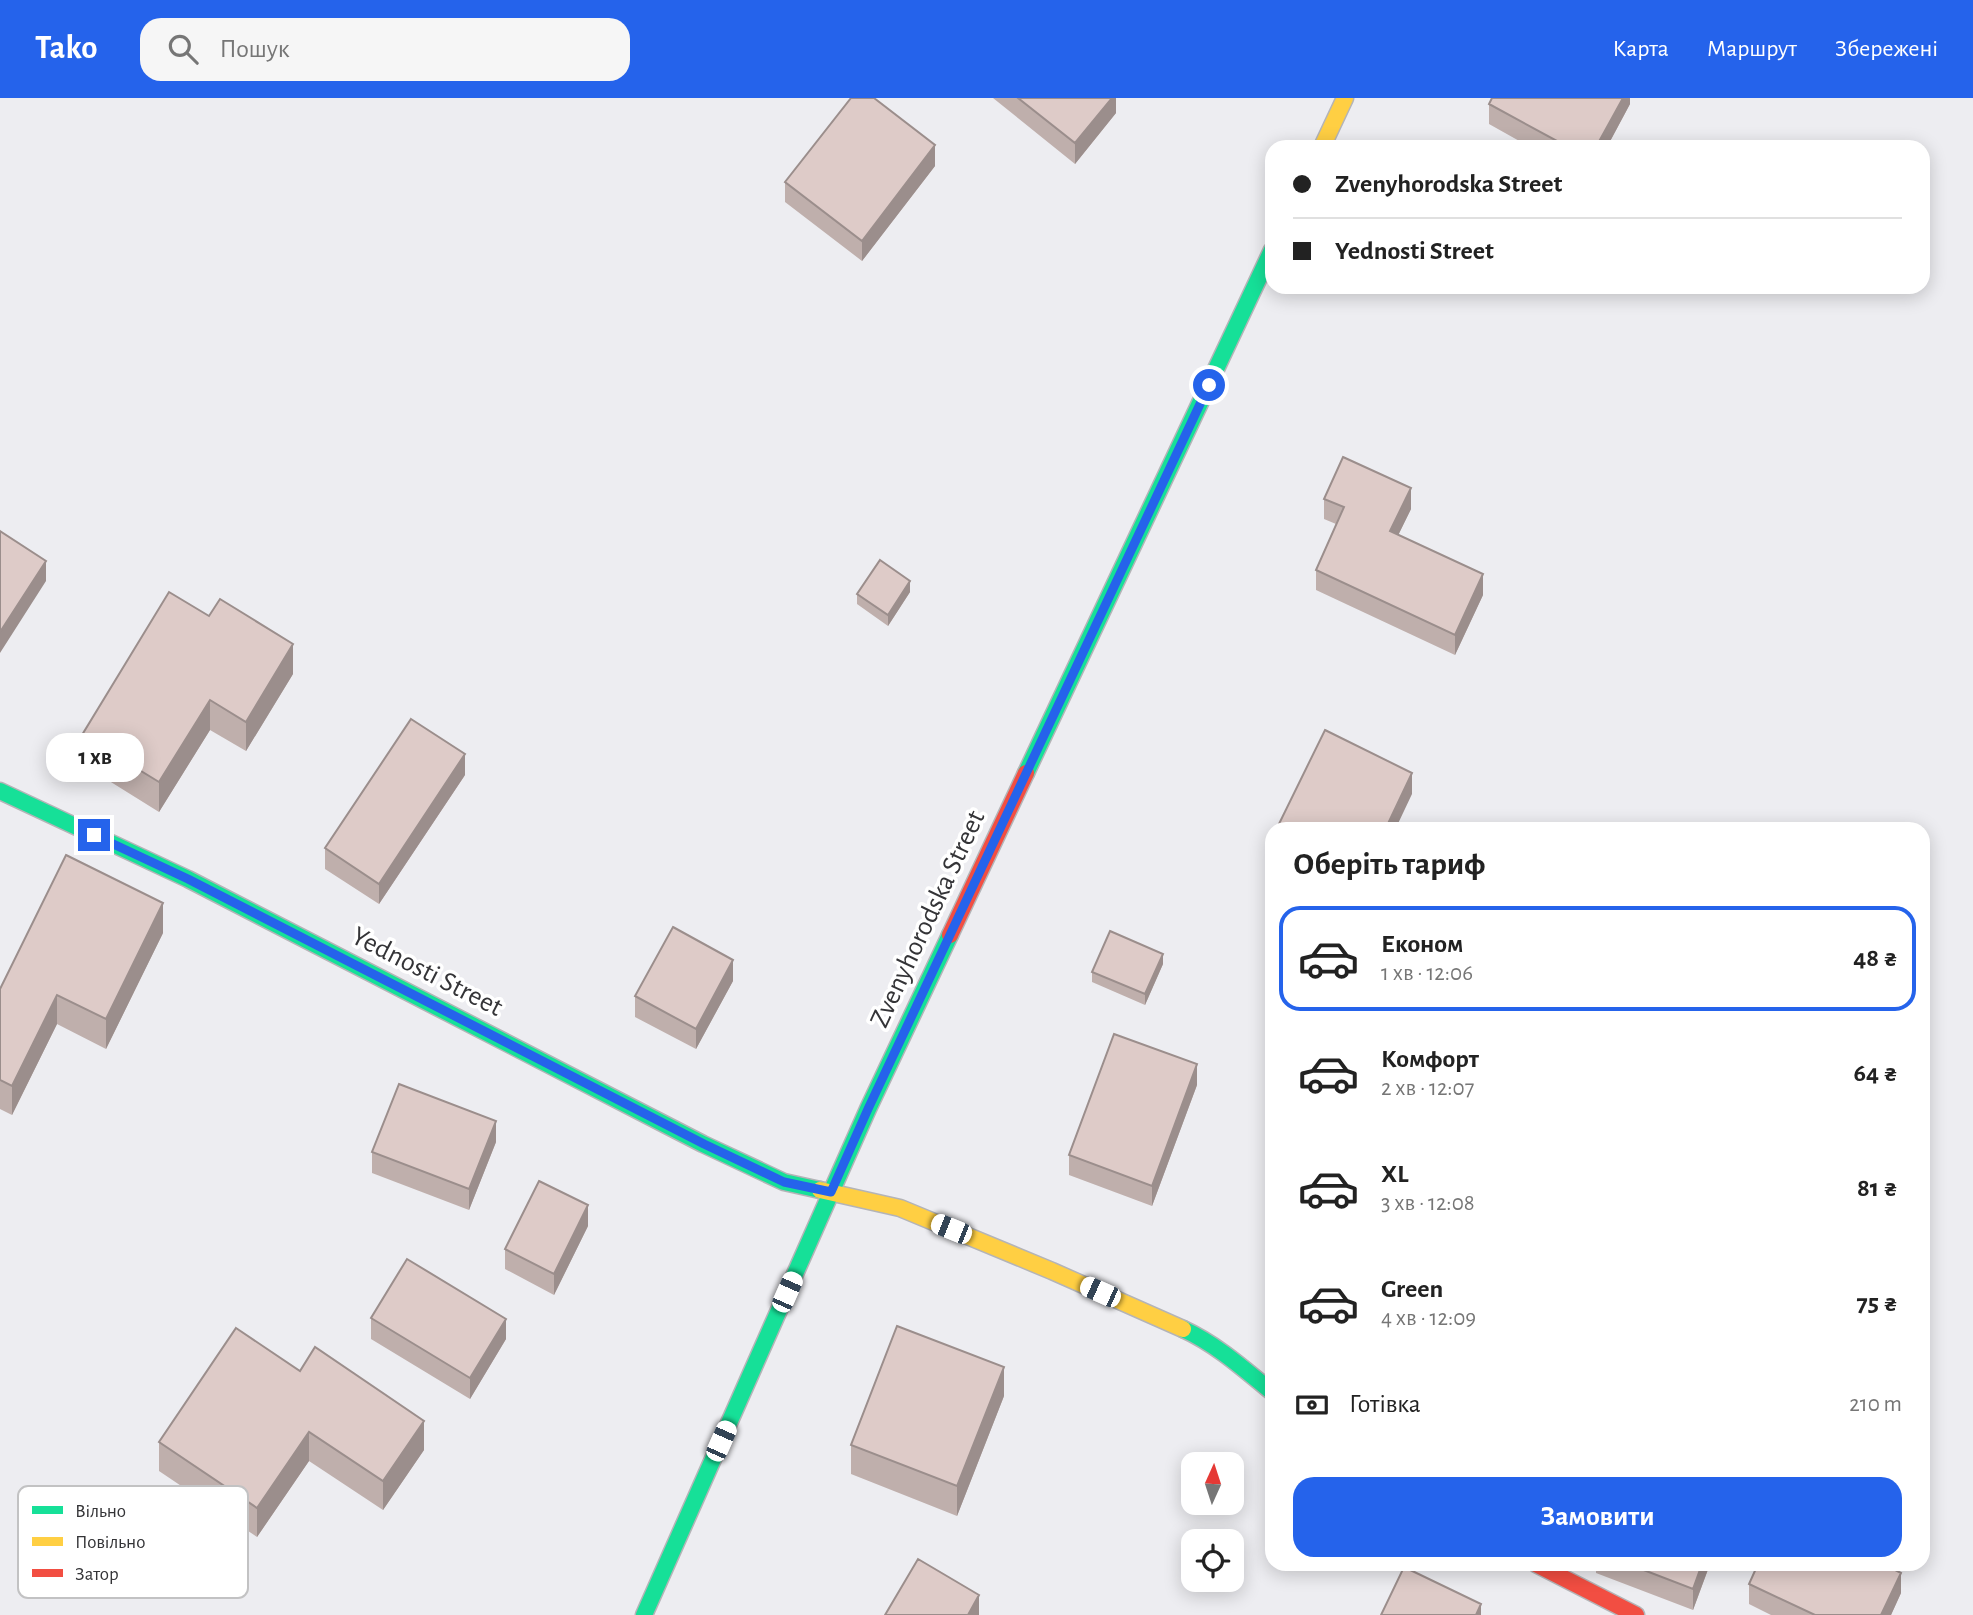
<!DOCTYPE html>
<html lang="uk">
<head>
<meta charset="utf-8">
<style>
	body { margin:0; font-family:"Alegreya Sans",sans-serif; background:#f6f6f6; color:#222; height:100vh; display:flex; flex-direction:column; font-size:26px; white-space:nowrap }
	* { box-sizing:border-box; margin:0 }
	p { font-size:23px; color:#767676 }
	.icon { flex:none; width:38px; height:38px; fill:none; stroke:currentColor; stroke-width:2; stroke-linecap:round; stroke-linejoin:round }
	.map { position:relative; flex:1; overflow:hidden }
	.side { position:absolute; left:1265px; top:724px; width:665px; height:749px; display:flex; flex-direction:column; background:#fff; border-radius:21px; box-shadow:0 4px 18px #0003 }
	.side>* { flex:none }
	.banner { position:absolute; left:1265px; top:42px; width:665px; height:154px; border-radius:21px; box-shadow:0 4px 18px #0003; display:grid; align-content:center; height:154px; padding:0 28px; background:#fff }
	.needle { width:46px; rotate:3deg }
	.tools { position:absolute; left:1181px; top:1354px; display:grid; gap:14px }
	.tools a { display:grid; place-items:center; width:63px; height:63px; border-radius:14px; background:#fff; box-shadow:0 4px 18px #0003; font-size:35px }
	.end { position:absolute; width:32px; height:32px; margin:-16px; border:9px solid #2563eb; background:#fff; box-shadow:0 0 0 4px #fff }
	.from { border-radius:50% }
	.bubble { position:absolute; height:49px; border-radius:21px; background:#fff; box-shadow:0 4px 18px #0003; font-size:23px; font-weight:700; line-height:49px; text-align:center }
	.car { position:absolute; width:21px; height:42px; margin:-21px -10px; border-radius:9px; box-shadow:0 0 5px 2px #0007; background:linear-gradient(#fff 24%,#345 0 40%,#fff 0 76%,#345 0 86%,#fff 0) }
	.banner b { display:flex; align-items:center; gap:24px; height:66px; font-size:26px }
	.banner b+b { border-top:2px solid #e0e0e0 }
	.banner i { width:18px; height:18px; background:#222 }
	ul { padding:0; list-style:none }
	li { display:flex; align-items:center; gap:21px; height:105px; margin:0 14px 10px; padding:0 14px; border:4px solid transparent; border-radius:21px }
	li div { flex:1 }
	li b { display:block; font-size:26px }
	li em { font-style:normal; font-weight:700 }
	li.current { border-color:#2563eb }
	li>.icon { width:63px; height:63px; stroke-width:1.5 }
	h2 { padding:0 28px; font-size:32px; line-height:84px }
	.pay { display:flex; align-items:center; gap:18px; height:77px; padding:0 28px; font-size:26px }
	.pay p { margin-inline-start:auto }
	.action { display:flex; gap:14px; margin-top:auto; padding:14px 28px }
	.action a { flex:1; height:80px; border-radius:21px; background:#2563eb; color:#fff; font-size:28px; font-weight:700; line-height:80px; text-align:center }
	header { display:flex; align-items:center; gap:42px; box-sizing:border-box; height:98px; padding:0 35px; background:#2563eb; color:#fff }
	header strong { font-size:33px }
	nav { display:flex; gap:38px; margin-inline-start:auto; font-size:24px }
	.search { width:490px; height:63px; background:#f6f6f6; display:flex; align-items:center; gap:18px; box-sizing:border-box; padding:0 24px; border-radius:21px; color:#767676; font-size:26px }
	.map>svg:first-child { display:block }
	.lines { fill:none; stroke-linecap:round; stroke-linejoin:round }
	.fast-casing { stroke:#b4b4b7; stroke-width:19 }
	.slow-casing { stroke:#b4b4b7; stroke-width:19 }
	.jam-casing { stroke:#b4b4b7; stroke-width:19 }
	.fast { stroke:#16e098; stroke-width:16 }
	.slow { stroke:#ffcf43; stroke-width:16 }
	.jam { stroke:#f24e42; stroke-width:16 }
	.wall { fill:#bfafac }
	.shaded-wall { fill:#9b8e8c }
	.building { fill:#decbc8; stroke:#9b8e8c; stroke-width:2 }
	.route { stroke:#2563eb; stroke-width:9 }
	.labels { text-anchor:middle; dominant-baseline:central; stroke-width:7; stroke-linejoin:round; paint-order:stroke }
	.street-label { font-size:28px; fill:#343437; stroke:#fff }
	.key { fill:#fff; stroke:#c2c2c3; stroke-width:2 }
	.key-label { font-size:19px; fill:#343437 }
</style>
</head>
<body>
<header>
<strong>Tako</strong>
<div class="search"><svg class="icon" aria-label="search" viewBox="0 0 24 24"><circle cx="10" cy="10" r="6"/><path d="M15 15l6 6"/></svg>Пошук</div>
<nav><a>Карта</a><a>Маршрут</a><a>Збережені</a></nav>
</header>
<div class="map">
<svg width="1973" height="1517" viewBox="0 0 1973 1517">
	<rect width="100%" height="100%" fill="#ededf1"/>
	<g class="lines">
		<!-- fast casing -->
		<g class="fast-casing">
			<path id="fast" d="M1026,675L1272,152
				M0,693L188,781L703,1046L784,1084L820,1092
				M1183,1231C1216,1246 1244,1271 1272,1294
				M644,1517L868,1011L950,837"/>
		</g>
		<!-- slow casing -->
		<g class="slow-casing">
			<path id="slow" d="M1322,49L1345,0
				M820,1092L900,1110L1052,1173L1183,1231"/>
		</g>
		<!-- jam casing -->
		<g class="jam-casing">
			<path id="jam" d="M950,837L1026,675
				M1536,1466L1636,1517"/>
		</g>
		<!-- fast -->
		<use href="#fast" class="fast"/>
		<!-- slow -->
		<use href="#slow" class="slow"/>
		<!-- jam -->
		<use href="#jam" class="jam"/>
	</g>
	<!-- wall -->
	<path class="wall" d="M993,0H1116V15L1075,66Z
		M1630,0V6L1607,49H1530L1489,26V6Z
		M935,68L862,163L785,104V84Z
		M1324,401L1411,411L1398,437L1483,497L1455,557L1316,492V472L1336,426L1324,421Z
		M910,494L888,528L857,506V496Z
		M293,576L246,653L210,632L159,714L82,666V637Z
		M465,677L379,806L325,771V750Z
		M163,835L106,951L57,926L12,1017L0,1011V891Z
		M1163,866L1145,907L1092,884V874Z
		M733,883L696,951L635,919V898Z
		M1197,987L1152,1108L1069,1077V1057Z
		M496,1044L469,1112L372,1075V1054Z
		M588,1128L554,1197L505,1171V1151Z
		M371,1220L506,1241L470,1301L371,1241Z
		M300,1273L424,1352L383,1412L309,1363L257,1439L159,1373V1344Z
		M1004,1298L957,1418L851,1376V1347Z
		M1596,1466H1710L1693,1512L1596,1475Z
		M1749,1486L1901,1495L1891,1517H1771L1749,1506Z"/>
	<!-- shaded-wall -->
	<path class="shaded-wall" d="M1112,0H1116V15L1075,66V45Z
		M1623,0H1630V6L1607,49H1596Z
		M935,47V68L862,163V143Z
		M1411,390V411L1390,454V433Z
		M46,463V483L0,555V534Z
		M1483,476V497L1455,557V537Z
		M910,483V494L888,528V517Z
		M293,546V576L246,653V624Z
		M210,602V632L159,714V684Z
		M465,656V677L379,806V786Z
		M1412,675V696L1395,732H1385Z
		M163,805V835L106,951V921Z
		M1163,856V866L1145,907V896Z
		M733,862V883L696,951V931Z
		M57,897V926L12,1017V988Z
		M1197,966V987L1152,1108V1088Z
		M496,1023V1044L469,1112V1091Z
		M588,1107V1128L554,1197V1176Z
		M506,1221V1241L470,1301V1280Z
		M1004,1269V1298L957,1418V1388Z
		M424,1323V1352L383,1412V1383Z
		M309,1334V1363L257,1439V1410Z
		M1702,1466H1710L1693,1512V1491Z
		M1901,1475V1495L1891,1517H1881Z
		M979,1497V1517H968Z
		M1481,1506V1517H1476Z"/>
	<!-- building -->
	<path class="building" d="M851,0H874L935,47L862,143L785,84Z
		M1018,0H1112L1075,45Z
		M1492,0H1623L1596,49H1568L1489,6Z
		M1448,44L1456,49H1445Z
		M1343,359L1411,390L1390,433L1483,476L1455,537L1316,472L1344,409L1324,401Z
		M0,433L46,463L0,534Z
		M880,462L910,483L888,517L857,496Z
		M169,494L209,518L220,501L293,546L246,624L210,602L159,684L82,637Z
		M411,621L465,656L379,786L325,750Z
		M1325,632L1412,675L1385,732H1276Z
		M66,757L163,805L106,921L57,897L12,988L0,982V891Z
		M673,829L733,862L696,931L635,898Z
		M1110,833L1163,856L1145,896L1092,874Z
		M1114,936L1197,966L1152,1088L1069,1057Z
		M399,986L496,1023L469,1091L372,1054Z
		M539,1083L588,1107L554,1176L505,1151Z
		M407,1161L506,1221L470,1280L371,1220Z
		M897,1228L1004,1269L957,1388L851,1347Z
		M236,1230L300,1273L315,1249L424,1323L383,1383L309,1334L257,1410L159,1344Z
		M918,1461L979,1497L968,1517H885Z
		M1628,1466H1702L1693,1491Z
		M1758,1466H1884L1901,1475L1881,1517H1815L1749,1486Z
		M1404,1469L1481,1506L1476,1517H1381Z"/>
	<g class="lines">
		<!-- route -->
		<path class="route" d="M94,737L188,781L704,1046L784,1084L831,1094L868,1011L1209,287"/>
	</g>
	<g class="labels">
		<!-- street labels -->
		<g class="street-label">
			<text transform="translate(928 821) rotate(-65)">Zvenyhorodska Street</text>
			<text transform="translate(427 874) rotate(27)">Yednosti Street</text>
		</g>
	</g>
	<!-- legend -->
	<rect x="18" y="1388" width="230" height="112" rx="10" class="key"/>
	<rect x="32" y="1408" width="31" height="8" fill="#16e098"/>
	<rect x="32" y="1439" width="31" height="9" fill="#ffcf43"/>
	<rect x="32" y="1471" width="31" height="8" fill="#f24e42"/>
	<g class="key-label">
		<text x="75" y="1419">Вільно</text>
		<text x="75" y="1450">Повільно</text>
		<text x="75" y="1482">Затор</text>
	</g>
</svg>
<div class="tools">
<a><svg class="needle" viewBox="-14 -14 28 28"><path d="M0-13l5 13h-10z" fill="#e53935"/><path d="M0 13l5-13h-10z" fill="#767676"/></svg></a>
<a><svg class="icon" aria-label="locate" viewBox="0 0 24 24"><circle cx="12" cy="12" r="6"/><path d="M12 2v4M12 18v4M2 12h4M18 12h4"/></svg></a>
</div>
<i class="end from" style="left:1209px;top:287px"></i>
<i class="end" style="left:94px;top:737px"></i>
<div class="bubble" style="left:46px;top:635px;width:98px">1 хв</div>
<i class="car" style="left:951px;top:1131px;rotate:292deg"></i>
<i class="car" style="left:787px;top:1194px;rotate:24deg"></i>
<i class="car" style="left:1100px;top:1194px;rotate:294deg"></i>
<i class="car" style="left:721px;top:1343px;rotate:24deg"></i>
<div class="banner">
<b><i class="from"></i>Zvenyhorodska Street</b>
<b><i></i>Yednosti Street</b>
</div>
<section class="side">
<h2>Оберіть тариф</h2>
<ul>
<li class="current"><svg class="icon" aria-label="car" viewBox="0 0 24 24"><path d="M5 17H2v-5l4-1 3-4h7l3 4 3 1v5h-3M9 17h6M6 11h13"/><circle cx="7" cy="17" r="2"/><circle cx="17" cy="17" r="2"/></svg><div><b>Економ</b><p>1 хв · 12:06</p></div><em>48 ₴</em></li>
<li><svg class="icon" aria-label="car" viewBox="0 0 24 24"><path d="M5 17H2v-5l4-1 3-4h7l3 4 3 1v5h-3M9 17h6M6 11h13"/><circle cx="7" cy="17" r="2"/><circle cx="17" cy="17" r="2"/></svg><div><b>Комфорт</b><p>2 хв · 12:07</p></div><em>64 ₴</em></li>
<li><svg class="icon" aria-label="car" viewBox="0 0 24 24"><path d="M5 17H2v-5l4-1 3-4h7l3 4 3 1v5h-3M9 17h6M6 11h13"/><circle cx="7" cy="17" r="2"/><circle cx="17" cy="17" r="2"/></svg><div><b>XL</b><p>3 хв · 12:08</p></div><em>81 ₴</em></li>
<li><svg class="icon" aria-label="car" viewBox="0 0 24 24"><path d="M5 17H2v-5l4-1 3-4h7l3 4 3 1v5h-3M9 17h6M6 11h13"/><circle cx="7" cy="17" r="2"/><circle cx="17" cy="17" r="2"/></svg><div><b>Green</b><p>4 хв · 12:09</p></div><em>75 ₴</em></li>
</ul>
<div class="pay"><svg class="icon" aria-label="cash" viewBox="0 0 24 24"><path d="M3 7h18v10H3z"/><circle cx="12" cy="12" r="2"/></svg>Готівка<p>210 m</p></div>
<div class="action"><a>Замовити</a></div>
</section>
</div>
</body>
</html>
